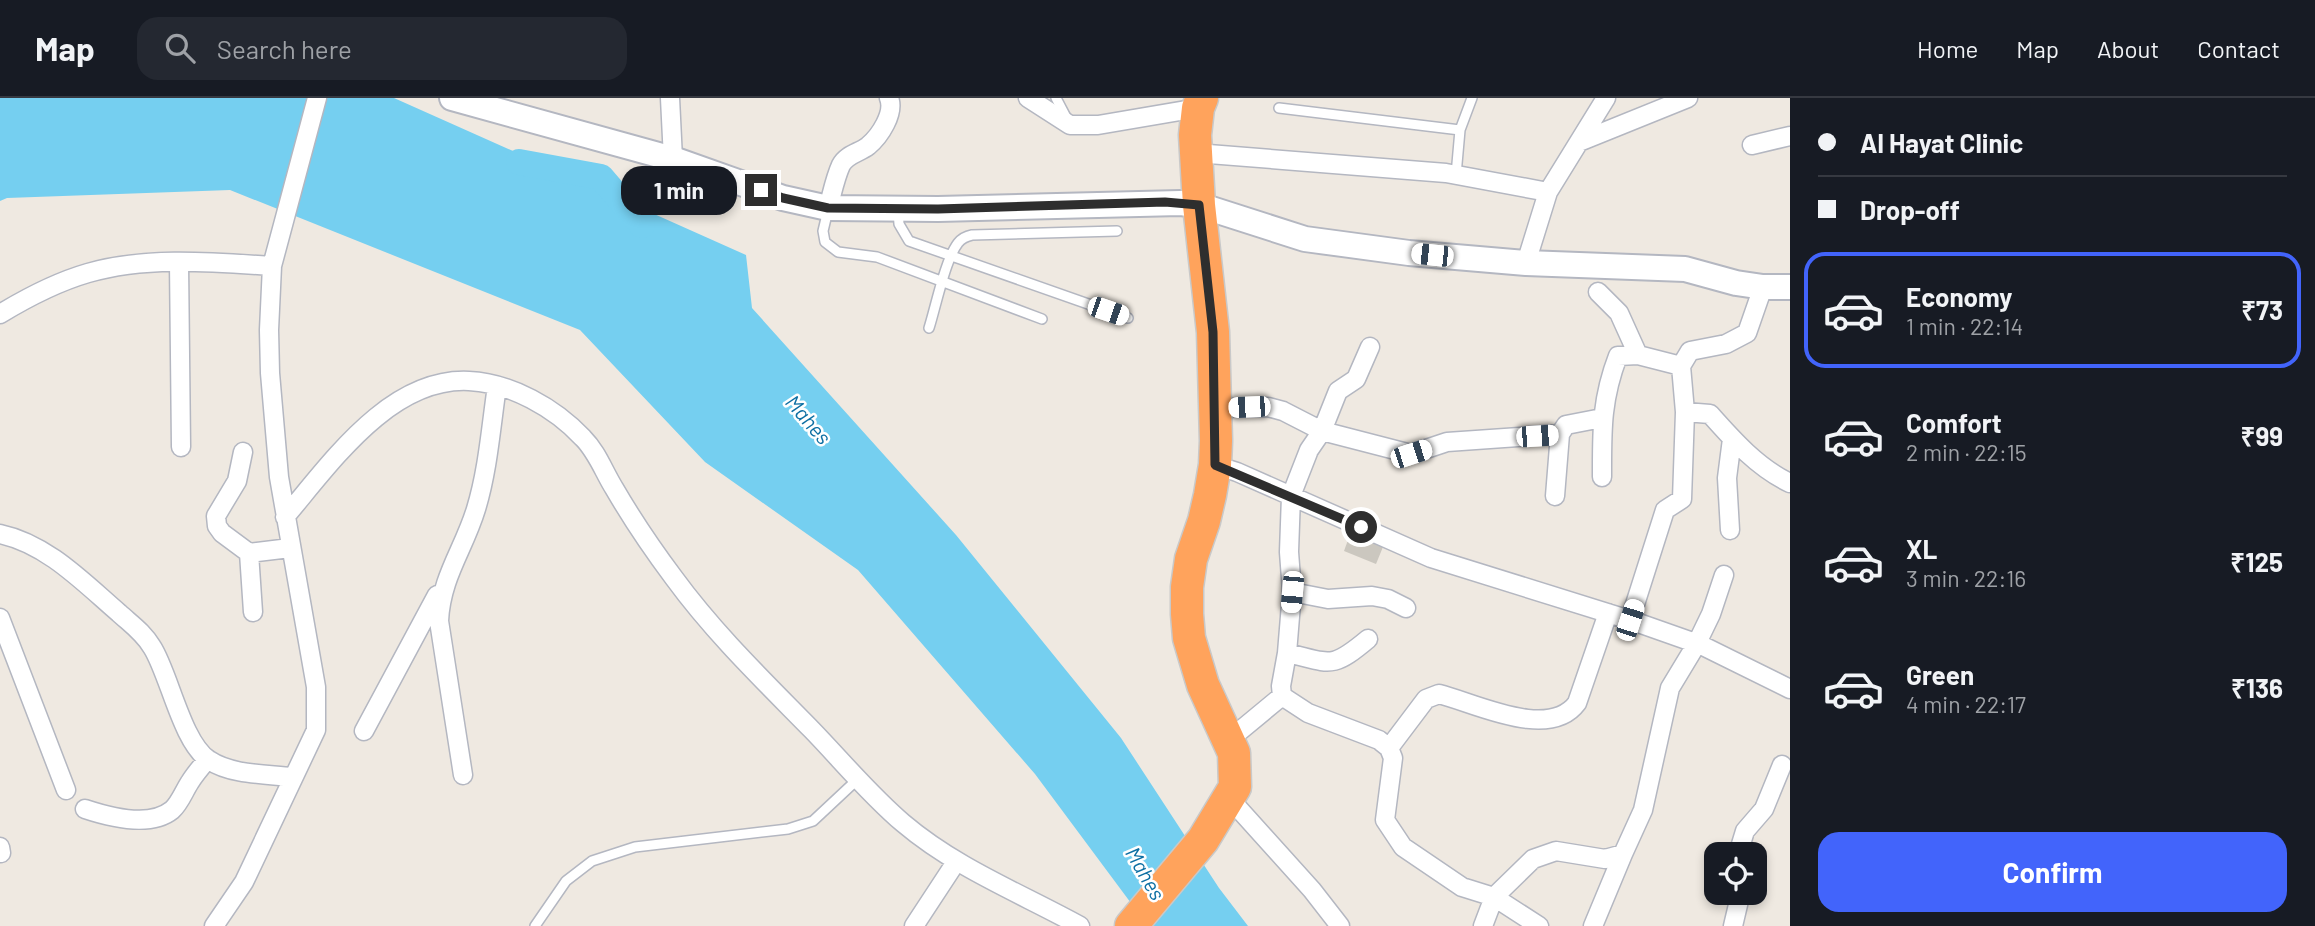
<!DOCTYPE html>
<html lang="en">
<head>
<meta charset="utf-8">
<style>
	body { margin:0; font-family:Barlow,sans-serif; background:#242831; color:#f1f3f6; height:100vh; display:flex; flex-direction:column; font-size:26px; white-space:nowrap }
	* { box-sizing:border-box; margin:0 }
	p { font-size:23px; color:#9ea1a6 }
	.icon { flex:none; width:38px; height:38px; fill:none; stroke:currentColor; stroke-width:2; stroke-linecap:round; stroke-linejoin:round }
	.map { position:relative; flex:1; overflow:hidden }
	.panel { display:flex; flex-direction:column; background:#171b24; width:525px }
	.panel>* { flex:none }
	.banner { display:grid; align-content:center; height:154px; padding:0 28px; background:#171b24 }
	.tools { position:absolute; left:1704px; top:744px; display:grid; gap:14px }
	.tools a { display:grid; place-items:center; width:63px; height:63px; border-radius:14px; background:#171b24; box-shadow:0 4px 10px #0003; font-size:35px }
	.end { position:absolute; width:32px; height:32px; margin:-16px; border:9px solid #2e2e2e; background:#fff; box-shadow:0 0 0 4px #fff }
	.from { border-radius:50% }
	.bubble { position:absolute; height:49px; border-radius:21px; background:#171b24; box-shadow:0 4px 10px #0003; font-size:23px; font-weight:700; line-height:49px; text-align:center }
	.car { position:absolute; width:21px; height:42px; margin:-21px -10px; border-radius:9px; box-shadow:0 0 5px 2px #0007; background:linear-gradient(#fff 24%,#345 0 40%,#fff 0 76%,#345 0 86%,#fff 0) }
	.banner b { display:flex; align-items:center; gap:24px; height:66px; font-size:26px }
	.banner b+b { border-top:2px solid #363941 }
	.banner i { width:18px; height:18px; background:#f1f3f6 }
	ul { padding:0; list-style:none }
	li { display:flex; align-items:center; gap:21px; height:116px; margin:0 14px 10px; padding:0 14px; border:4px solid transparent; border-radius:21px }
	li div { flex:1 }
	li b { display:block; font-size:26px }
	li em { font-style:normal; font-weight:700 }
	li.selected { border-color:#4264fb }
	li>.icon { width:63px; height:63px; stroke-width:1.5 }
	.action { display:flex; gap:14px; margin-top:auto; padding:14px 28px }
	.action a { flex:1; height:80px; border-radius:21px; background:#4264fb; color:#fff; font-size:28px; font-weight:700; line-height:80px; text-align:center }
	header { display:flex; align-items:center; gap:42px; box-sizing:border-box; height:98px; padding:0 35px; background:#171b24; border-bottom:2px solid #363941 }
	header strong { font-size:33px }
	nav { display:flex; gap:38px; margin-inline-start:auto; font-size:24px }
	.search { width:490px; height:63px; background:#242831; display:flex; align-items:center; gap:18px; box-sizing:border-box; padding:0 24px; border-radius:21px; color:#9ea1a6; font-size:26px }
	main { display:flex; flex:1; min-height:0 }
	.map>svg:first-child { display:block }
	.water { fill:#75cff0 }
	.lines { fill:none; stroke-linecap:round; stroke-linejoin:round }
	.river { stroke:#75cff0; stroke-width:26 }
	.building { fill:#cbc7bf }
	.lane-casing { stroke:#b4b7c1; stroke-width:12 }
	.street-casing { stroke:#b4b7c1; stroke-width:21 }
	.secondary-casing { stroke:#b4b7c1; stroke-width:28 }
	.highway-casing { stroke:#c9c9c9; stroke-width:35 }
	.lane { stroke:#fff; stroke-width:9 }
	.street { stroke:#fff; stroke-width:18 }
	.secondary { stroke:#fff; stroke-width:24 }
	.highway { stroke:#ffa35c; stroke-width:32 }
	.route { stroke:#2e2e2e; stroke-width:9 }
	.labels { text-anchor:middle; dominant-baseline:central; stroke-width:5; stroke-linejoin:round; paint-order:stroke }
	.water-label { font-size:21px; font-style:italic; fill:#0d6fa3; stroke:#fff }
</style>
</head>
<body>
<header>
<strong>Map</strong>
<div class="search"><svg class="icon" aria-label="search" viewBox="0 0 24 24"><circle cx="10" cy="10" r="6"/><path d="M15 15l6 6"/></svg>Search here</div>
<nav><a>Home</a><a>Map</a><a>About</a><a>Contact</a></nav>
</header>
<main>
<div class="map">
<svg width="1790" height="828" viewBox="0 0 1790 828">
	<rect width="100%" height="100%" fill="#efe9e1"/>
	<!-- water -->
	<path class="water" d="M0,0H394L746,157L752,210L956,437L1121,640L1219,790L1248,828H1148L1035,676L858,472L705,364L580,232L230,92L7,100L0,103Z"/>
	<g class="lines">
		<!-- river -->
		<path class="river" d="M519,64L601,79L642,127"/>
	</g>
	<!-- building -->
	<path class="building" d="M1352,431L1385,444L1376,466L1344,453Z"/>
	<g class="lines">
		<!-- lane casing -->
		<g class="lane-casing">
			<path id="lane" d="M1056,0L1066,19
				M1279,10L1460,32
				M1456,77L1460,32L1472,0
				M828,112L823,133L825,144L838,154L877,159L1042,221
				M898,113L899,126L909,143L1128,220
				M929,230C936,208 945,162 958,145C962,140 967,138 972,137L1117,133
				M535,828L566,783L592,763L635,749L788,731L813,723L859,680"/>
		</g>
		<!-- street casing -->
		<g class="street-casing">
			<path id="street" d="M670,0L673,61
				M1028,0L1070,27H1098L1198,10
				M1579,44L1688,0
				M1752,47L1790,38
				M1196,55L1446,75L1548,94
				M828,110C832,96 835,80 841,67C847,56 859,55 868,48C880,38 895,15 889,0
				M179,165L181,349
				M1526,165L1548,94L1606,0
				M1598,194L1619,215L1638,257L1681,268
				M0,216C28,199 57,184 88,175C146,158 213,164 272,168
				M1370,249L1356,281L1338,293L1322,333L1309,352L1291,398L1289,454L1292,494L1287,555L1281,588L1282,598L1308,615L1379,642L1389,650L1393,660L1385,722L1403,749L1462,789L1494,799L1539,828
				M1216,310L1268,309L1283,313L1322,333L1411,356L1447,344L1560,336L1566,327L1602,320
				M1685,314L1710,316C1733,342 1758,370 1790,385
				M243,354L237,383L216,418L217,428L222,435L249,455L253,514
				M1215,367L1237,374L1431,460L1630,522L1701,547L1790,591
				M1602,379C1602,334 1601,302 1618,258L1638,257
				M1555,398L1560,336
				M285,419C331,365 390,279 469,283C511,285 555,310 583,340C597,354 604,374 614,390C632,421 653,452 674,480C715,536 764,583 812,632C842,663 870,697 903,725C956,770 1020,795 1080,828
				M1730,432L1727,380L1732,341
				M0,436C47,446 83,484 119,515C131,526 143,534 152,549C169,575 182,645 209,662C231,677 266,676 292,679
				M249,455L290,450
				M1292,494L1328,501L1372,498L1388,501L1406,510
				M0,520L66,692
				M1630,522L1665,412L1682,401L1685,314L1681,268L1690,253L1726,246L1747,235L1763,189
				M1287,555C1331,565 1331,572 1368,541
				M364,633L437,497
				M1230,641L1282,598
				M1389,650L1426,601L1439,596C1475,605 1549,643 1577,605L1608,515
				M463,677L439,523C441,479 464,451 476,411C488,372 491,328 497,288
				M1230,701L1312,792L1340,828
				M85,711C109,719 150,730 172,712C180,705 184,693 190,684C195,676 201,669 207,662
				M0,749L1,755
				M1738,756L1745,733L1764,711L1782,667
				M214,828L244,784L316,632V589L279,379L270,275L269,232L272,168L317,0
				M914,828L956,764
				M1483,828L1494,799L1533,761L1556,753L1605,761L1623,756L1643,712L1670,590L1696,547L1711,516L1724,477
				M1593,828L1623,756
				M1733,828L1741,794"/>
		</g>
		<!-- secondary casing -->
		<g class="secondary-casing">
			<path id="secondary" d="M452,0L673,61L783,100L828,110L938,111L1180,105L1199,107L1305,141L1409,155L1526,165L1685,171L1736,185L1763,189H1790"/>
		</g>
		<!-- highway casing -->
		<g class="highway-casing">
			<path id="highway" d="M1131,828L1203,742L1235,689L1234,655L1203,587L1189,540L1187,516V489L1191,461L1204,423L1210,397L1215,367L1216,343L1213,234L1199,107L1195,37L1198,10L1202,0"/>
		</g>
		<!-- lane -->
		<use href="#lane" class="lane"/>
		<!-- street -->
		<use href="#street" class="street"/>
		<!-- secondary -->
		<use href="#secondary" class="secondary"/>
		<!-- highway -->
		<use href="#highway" class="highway"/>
	</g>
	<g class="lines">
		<!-- route -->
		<path class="route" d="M761,92L783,100L828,110L938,111L1165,104L1199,107L1213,234L1215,367L1361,429"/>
	</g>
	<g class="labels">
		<!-- water labels -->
		<g class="water-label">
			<text transform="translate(809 321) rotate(49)">Mahes</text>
			<text transform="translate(1146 775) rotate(60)">Mahes</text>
		</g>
	</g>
</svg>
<div class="tools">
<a><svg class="icon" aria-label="locate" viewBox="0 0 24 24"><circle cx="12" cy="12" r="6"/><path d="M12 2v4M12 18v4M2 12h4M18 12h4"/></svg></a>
</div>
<i class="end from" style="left:1361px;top:429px"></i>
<i class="end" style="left:761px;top:92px"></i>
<div class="bubble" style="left:621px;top:68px;width:116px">1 min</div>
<i class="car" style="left:1432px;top:157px;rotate:276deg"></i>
<i class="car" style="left:1108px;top:213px;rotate:109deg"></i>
<i class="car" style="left:1249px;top:309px;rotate:268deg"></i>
<i class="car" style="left:1537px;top:338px;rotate:86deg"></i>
<i class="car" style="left:1411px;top:356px;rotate:72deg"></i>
<i class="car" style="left:1292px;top:494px;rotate:185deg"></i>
<i class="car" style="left:1630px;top:522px;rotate:18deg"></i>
</div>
<section class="panel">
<div class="banner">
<b><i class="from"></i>Al Hayat Clinic</b>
<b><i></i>Drop-off</b>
</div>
<ul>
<li class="selected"><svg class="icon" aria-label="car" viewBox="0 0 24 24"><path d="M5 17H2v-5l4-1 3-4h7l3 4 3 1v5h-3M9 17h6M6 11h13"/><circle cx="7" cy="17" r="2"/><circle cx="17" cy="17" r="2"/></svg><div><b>Economy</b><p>1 min · 22:14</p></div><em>₹73</em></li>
<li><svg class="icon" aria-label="car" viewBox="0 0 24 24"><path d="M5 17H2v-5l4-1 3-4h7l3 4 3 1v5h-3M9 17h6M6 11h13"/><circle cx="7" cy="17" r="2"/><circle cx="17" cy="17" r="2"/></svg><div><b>Comfort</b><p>2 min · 22:15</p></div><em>₹99</em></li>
<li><svg class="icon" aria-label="car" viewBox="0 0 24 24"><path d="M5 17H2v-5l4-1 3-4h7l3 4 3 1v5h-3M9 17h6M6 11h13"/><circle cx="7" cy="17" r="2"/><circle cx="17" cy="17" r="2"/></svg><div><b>XL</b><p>3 min · 22:16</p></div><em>₹125</em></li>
<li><svg class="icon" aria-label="car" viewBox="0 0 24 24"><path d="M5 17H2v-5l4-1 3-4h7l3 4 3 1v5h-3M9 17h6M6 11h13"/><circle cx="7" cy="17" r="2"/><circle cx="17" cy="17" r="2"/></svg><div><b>Green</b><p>4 min · 22:17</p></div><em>₹136</em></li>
</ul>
<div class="action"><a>Confirm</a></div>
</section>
</main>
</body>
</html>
